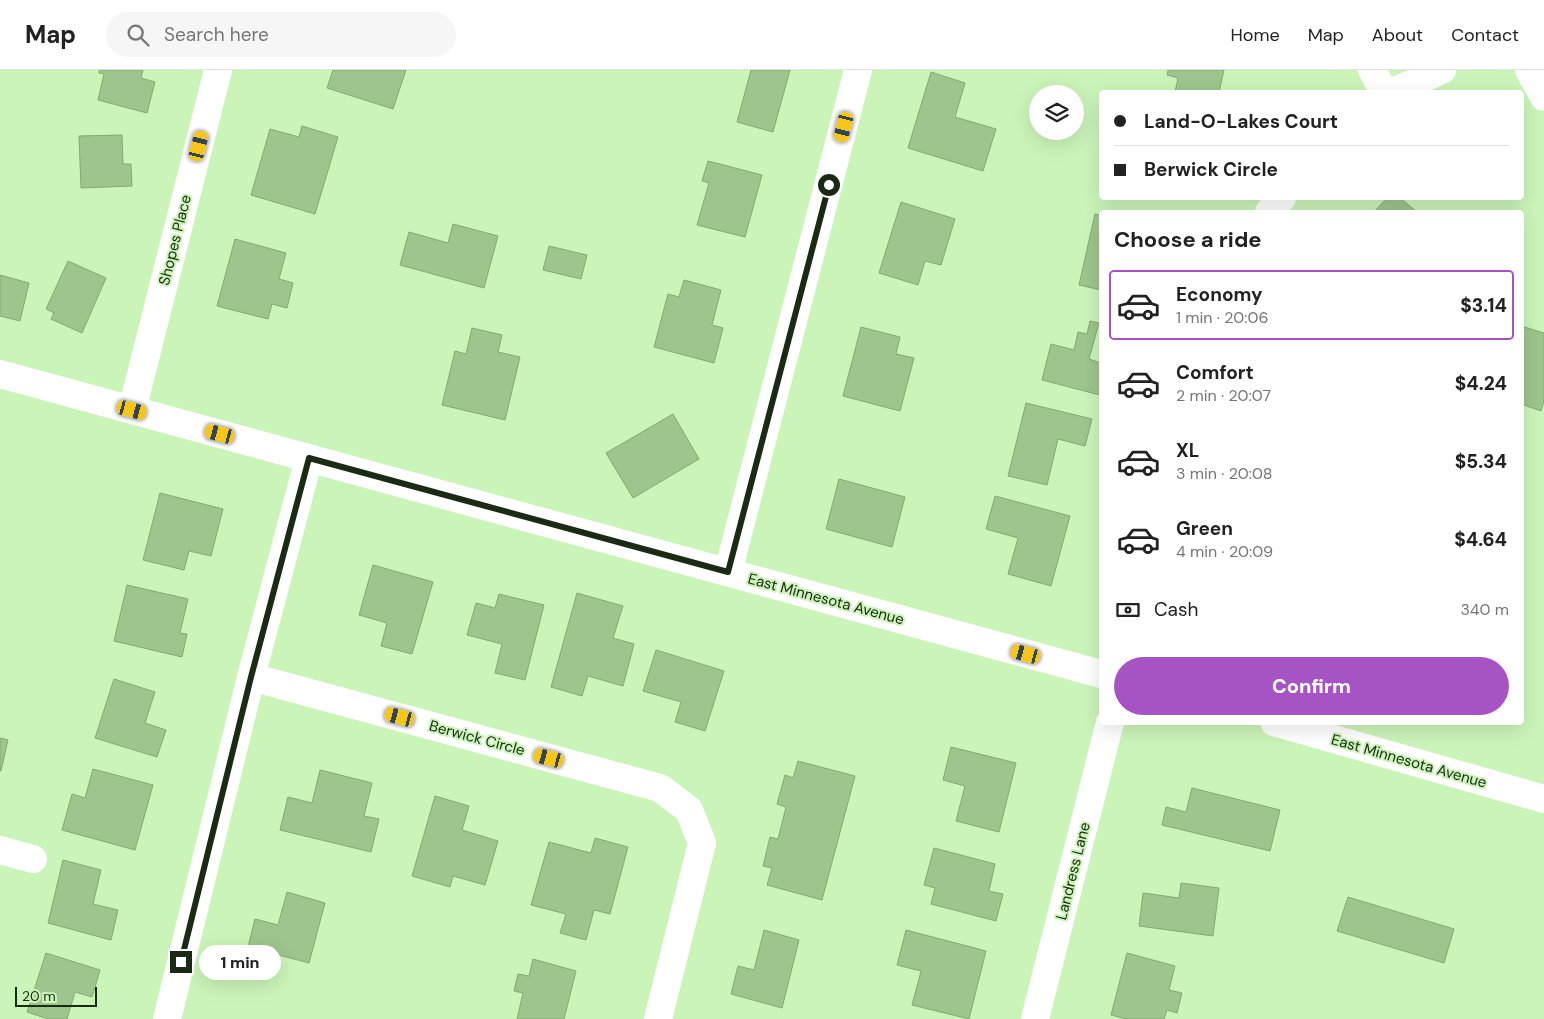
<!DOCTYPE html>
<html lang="en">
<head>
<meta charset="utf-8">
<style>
	body { margin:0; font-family:"DM Sans",sans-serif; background:#f6f6f6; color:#222; height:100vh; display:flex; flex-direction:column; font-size:19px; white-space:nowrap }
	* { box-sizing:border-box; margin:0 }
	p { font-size:16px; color:#767676 }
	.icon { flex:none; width:28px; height:28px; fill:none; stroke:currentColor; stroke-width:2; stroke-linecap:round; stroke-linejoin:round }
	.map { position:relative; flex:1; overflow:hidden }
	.details { position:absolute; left:1099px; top:140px; width:425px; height:515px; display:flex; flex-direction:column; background:#fff; border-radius:5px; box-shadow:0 5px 20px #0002 }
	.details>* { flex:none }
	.banner { position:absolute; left:1099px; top:20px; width:425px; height:110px; border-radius:5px; box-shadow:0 5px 20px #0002; display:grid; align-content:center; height:110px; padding:0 15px; background:#fff }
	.fabs { position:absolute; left:1029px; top:15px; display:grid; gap:10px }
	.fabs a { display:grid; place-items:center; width:55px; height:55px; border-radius:50%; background:#fff; box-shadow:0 5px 20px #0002; font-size:25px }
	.scale { position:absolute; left:15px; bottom:12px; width:82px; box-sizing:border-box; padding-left:5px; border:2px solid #1b2a14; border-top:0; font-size:14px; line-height:18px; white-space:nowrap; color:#1b2a14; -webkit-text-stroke:4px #cbf4b9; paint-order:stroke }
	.end { position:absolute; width:22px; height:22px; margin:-11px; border:6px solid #1b2a14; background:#fff; box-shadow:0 0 0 2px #fff }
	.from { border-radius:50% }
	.bubble { position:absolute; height:35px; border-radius:18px; background:#fff; box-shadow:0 5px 20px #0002; font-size:16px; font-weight:800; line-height:35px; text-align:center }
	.car { position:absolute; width:15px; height:30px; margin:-15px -8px; border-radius:6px; box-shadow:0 0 4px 1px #0007; background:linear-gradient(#f5c518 24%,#345 0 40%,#f5c518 0 76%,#345 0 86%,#f5c518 0) }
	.banner b { display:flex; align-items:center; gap:18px; height:48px; font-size:19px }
	.banner b+b { border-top:1px solid #e0e0e0 }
	.banner i { width:12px; height:12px; background:#222 }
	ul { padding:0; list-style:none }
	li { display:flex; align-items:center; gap:15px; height:70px; margin:0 10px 8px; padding:0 5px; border:2px solid transparent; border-radius:5px }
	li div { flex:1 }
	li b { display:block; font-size:19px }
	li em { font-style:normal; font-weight:800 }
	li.on { border-color:#a654c4 }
	li>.icon { width:45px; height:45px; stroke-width:1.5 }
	h2 { padding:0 15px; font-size:22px; line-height:60px }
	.pay { display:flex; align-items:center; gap:12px; height:55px; padding:0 15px; font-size:19px }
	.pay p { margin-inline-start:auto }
	.primary-button { display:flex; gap:10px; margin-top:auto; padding:10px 15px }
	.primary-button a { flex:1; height:58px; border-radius:30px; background:#a654c4; color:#fff; font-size:20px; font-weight:800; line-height:58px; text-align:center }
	header { display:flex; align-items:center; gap:30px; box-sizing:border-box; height:70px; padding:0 25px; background:#fff; border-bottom:1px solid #e0e0e0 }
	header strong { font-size:24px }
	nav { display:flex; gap:28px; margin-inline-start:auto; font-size:18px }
	.search { width:350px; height:45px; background:#f6f6f6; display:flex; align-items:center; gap:12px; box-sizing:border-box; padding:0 18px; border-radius:28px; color:#767676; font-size:19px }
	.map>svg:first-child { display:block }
	.building { fill:#9ec58d; stroke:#83a972 }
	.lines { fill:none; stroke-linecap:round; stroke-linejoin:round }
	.street { stroke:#fff; stroke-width:28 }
	.secondary { stroke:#fff; stroke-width:28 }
	.route { stroke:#1b2a14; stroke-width:6 }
	.labels { text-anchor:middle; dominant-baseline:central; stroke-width:4; stroke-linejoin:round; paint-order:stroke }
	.street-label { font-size:15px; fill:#1b2a14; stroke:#cbf4b9 }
</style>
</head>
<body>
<header>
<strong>Map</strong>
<div class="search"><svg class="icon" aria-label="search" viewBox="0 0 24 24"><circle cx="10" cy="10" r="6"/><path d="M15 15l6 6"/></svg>Search here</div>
<nav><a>Home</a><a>Map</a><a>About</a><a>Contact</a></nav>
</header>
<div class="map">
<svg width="1544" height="949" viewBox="0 0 1544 949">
	<rect width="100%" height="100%" fill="#cbf4b9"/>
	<!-- building -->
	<path class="building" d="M99,0H143L141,8L155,12L147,43L98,30L104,4L99,3Z
		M333,0H406L393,39L327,18Z
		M751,0H790L773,62L737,52Z
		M1168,0H1224L1219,22H1175L1178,8L1167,5Z
		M931,2L965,13L955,47L996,59L983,101L908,78Z
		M302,56L338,67L315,144L251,125L270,59L299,67Z
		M122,65L123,94H131L132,116L81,118L79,66Z
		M708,91L762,105L745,167L697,155L709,113L702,111Z
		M1387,128H1400L1417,142H1374Z
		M901,132L955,149L941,195L925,191L918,215L879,203Z
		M1095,144L1101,145V220L1079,215Z
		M453,154L498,166L484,218L400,195L409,162L448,173Z
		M235,169L286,183L279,209L293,213L287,238L272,234L268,249L217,236Z
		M549,176L587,185L581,209L543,200Z
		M68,191L106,208L82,263L51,249L54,243L46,239Z
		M0,205L29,213L20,251L0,246Z
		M684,210L721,220L712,255L723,258L714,293L654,277L668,224L679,227Z
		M1090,251L1099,253L1089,289L1101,293V319L1100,325L1042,310L1051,274L1074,280L1078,262L1087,264Z
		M1521,256L1544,263V331L1541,341L1521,334Z
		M861,257L900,267L896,284L914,288L900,341L843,326Z
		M472,258L502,265L498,282L520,287L505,350L442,335L455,281L466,284Z
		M1026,333L1092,349L1085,376L1058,369L1047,415L1008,406Z
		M673,344L699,389L633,428L606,383Z
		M839,409L905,427L892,477L826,459Z
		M160,423L223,439L211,486L189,481L184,500L143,490Z
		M995,426L1070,446L1051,516L1008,504L1018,468L986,459Z
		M373,495L433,512L412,584L381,576L387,553L359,545Z
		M127,515L188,529L180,563L187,564L182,587L114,571Z
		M577,523L623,536L613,568L634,574L623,616L588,606L582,626L551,617Z
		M499,524L544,535L525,610L495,603L502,574L467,565L476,533L495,538Z
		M656,580L724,601L705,661L675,652L681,632L643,621Z
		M114,609L155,622L145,653L166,660L157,687L95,668Z
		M0,668L8,670L1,701H0Z
		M951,677L1016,693L999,762L956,751L965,716L943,710Z
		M798,691L855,706L822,830L767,815L772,798L763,796L770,767L778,769L786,737L777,734L785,705L793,708Z
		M93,699L153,715L135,780L62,760L72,724L85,728Z
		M320,700L372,713L364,746L379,749L371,782L280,760L288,727L312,733Z
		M1192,718L1280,740L1270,781L1162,755L1166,737L1186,742Z
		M435,726L469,736L462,760L498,771L485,815L453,806L450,817L412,806Z
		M595,768L628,777L610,844L594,840L586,870L560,863L566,844L531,835L549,772L591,783Z
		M934,778L995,794L989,821L1003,824L996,851L931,834L935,818L924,815Z
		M63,790L101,800L93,834L118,840L111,870L48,853Z
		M1181,813L1219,818L1213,866L1139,856L1143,823L1179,828Z
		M287,822L325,833L309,893L248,877L255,849L278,855Z
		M1348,827L1454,859L1444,893L1337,861Z
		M764,860L799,870L782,938L731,924L738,896L754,900Z
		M906,860L986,881L969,949L912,935L921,901L897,895Z
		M46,883L100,900L92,927L75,922L67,949H48L27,942Z
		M1127,883L1175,896L1169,920L1182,923L1177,943L1167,940L1164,949H1127L1111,945Z
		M533,889L576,901L564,949H517L523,923L514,921L518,904L529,906Z"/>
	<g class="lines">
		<!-- street -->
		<path class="street" d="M1372,0L1384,22
			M1529,0L1544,27
			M1393,22L1442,0
			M1269,142L1282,128
			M132,340L218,0
			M728,502L858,0
			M251,607L660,718L689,740L702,773L658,949
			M0,780L33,789
			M167,949L251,607L309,388
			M1035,949L1110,652"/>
		<!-- secondary -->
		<path class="secondary" d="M0,304L1101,604
			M1274,652L1544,729"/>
	</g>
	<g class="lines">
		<!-- route -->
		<path class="route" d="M181,892L251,607L309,388L728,502L829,115"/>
	</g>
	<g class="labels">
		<!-- street labels -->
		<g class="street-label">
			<text transform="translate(175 170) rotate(-76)">Shopes Place</text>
			<text transform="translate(826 529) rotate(15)">East Minnesota Avenue</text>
			<text transform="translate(477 668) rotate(15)">Berwick Circle</text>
			<text transform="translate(1409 691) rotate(16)">East Minnesota Avenue</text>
			<text transform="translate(1073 801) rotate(-76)">Landress Lane</text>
		</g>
	</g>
</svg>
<div class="fabs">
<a><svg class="icon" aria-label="layers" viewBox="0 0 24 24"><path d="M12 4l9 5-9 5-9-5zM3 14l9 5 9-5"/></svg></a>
</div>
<div class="scale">20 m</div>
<i class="end from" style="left:829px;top:115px"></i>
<i class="end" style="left:181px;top:892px"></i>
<div class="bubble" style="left:199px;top:875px;width:82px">1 min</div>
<i class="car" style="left:844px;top:57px;rotate:194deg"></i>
<i class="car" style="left:199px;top:76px;rotate:14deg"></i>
<i class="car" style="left:132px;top:340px;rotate:105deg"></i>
<i class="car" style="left:220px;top:364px;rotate:285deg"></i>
<i class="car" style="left:1026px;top:584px;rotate:285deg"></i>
<i class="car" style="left:400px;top:647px;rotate:285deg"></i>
<i class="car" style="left:549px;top:688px;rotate:285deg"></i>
<div class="banner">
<b><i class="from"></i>Land-O-Lakes Court</b>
<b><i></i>Berwick Circle</b>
</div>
<section class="details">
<h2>Choose a ride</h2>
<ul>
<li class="on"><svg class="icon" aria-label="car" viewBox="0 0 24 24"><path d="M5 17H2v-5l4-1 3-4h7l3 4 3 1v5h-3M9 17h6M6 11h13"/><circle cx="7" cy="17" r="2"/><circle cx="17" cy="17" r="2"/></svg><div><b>Economy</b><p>1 min · 20:06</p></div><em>$3.14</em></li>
<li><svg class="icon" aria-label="car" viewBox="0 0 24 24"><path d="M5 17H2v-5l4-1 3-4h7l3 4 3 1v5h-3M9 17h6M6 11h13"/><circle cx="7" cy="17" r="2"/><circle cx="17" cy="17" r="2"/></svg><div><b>Comfort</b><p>2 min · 20:07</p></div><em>$4.24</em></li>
<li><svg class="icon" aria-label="car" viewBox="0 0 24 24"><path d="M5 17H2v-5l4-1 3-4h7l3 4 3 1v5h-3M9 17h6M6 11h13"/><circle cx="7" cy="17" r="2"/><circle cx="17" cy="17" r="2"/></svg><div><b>XL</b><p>3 min · 20:08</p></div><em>$5.34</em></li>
<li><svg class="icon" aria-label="car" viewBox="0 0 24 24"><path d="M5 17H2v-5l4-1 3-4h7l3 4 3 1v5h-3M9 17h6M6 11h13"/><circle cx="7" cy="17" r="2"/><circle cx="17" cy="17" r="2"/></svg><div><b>Green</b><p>4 min · 20:09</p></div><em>$4.64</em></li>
</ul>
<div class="pay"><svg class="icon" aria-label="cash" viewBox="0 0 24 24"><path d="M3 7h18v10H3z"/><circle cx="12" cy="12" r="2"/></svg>Cash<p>340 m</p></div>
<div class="primary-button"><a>Confirm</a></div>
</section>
</div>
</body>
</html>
